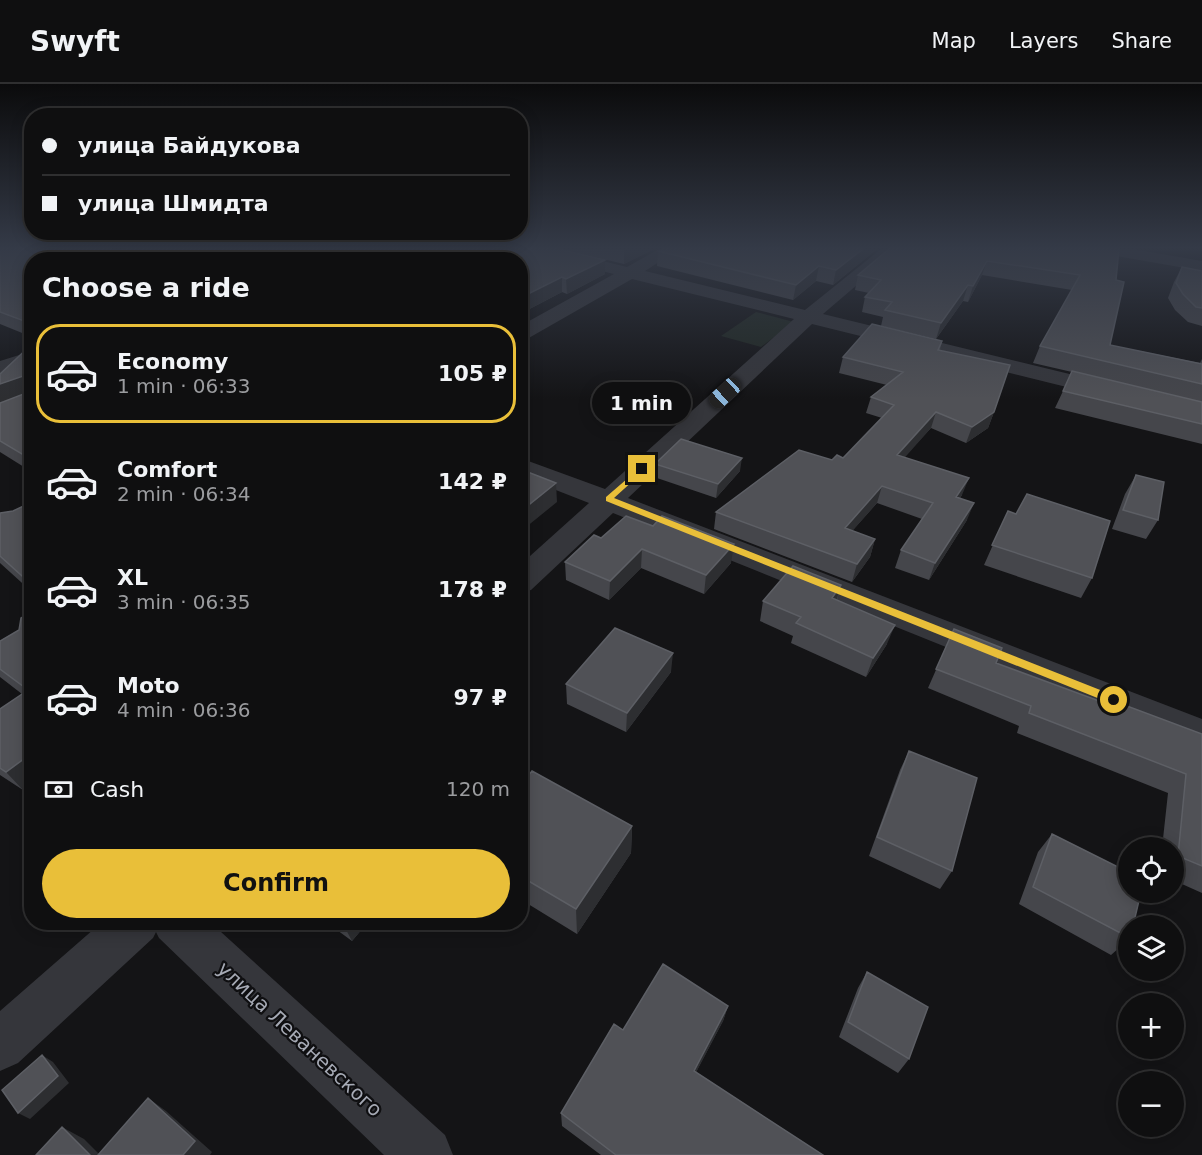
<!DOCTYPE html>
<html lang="en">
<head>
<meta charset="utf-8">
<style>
	body { margin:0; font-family:"DejaVu Sans",sans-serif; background:#181819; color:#f1f3f6; height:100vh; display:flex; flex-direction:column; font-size:22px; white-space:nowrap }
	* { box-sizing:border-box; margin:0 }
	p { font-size:20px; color:#9b9c9f }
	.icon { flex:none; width:33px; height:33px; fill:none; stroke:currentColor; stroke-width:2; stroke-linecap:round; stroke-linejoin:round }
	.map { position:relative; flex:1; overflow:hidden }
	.side { position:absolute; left:24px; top:168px; width:504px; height:678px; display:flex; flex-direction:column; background:#0f0f10; border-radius:24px; box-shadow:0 3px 15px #0003,0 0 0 2px #2f2f30 }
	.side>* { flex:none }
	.guide { position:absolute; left:24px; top:24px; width:504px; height:132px; border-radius:24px; box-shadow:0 3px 15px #0003,0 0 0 2px #2f2f30; display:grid; align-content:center; height:132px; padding:0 18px; background:#0f0f10 }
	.buttons { position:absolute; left:1118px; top:753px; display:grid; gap:12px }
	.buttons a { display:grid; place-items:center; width:66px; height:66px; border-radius:50%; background:#0f0f10; box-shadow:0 3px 15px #0003,0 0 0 2px #2f2f30; font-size:30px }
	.end { position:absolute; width:27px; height:27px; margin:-14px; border:8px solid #e9bf39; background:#111; box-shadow:0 0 0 3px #111 }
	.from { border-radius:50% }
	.bubble { position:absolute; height:42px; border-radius:21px; background:#0f0f10; box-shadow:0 3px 15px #0003,0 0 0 2px #2f2f30; font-size:20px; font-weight:700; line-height:42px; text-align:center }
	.car { position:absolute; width:18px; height:36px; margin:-18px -9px; border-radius:8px; box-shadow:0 0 4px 2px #0007; background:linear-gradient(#222 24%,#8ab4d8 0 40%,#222 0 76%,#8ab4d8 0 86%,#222 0) }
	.guide b { display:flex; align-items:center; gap:21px; height:57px; font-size:22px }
	.guide b+b { border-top:2px solid #2f2f30 }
	.guide i { width:15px; height:15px; background:#f1f3f6 }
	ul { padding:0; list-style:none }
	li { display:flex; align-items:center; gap:18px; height:99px; margin:0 12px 9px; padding:0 6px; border:3px solid transparent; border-radius:24px }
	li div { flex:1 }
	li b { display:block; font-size:22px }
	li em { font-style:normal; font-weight:700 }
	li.active { border-color:#e9bf39 }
	li>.icon { width:54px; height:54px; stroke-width:1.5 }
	h2 { padding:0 18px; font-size:27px; line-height:72px }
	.pay { display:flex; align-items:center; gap:15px; height:66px; padding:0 18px; font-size:22px }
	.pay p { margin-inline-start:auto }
	.button { display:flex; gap:12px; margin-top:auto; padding:12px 18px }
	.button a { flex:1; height:69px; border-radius:36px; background:#e9bf39; color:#111; font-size:24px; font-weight:700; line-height:69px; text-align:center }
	header { display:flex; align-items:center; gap:36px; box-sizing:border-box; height:84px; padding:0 30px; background:#0f0f10; border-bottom:2px solid #2f2f30 }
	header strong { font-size:28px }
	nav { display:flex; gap:33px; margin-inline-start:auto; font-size:21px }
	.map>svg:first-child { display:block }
	.green { fill:#202822 }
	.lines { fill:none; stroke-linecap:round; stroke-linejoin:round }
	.minor { fill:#35363b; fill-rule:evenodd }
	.wall { fill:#45464b }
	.shaded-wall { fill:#2d2e31 }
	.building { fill:#505156; stroke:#5d5f65; stroke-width:1.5 }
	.route { fill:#e9bf39 }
	.labels { text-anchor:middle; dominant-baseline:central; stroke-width:4.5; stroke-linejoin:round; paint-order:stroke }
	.near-street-label { font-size:20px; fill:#a6aab5; stroke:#0f0f11 }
</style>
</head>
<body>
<header>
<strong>Swyft</strong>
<nav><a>Map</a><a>Layers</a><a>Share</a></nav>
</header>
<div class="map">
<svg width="1202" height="1071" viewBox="0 0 1202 1071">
	<rect width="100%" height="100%" fill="#141416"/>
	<!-- green -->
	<path class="green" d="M756,228L794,238L761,263L721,252Z"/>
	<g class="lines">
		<!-- minor -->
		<path class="minor" d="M525,165H553L627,183L659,165H679L645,187L805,226L881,165H899L823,230L1119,302L1122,307L1119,312L1111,314L812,240L628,414L1202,635V666L613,429L531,506L520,509V481L589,419L520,392V374L605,405L794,235L632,195L527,255L520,257V242L614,190L527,169Z
			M1097,165H1133L1202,177V187L1105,170L1099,169Z
			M32,267V281L0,292V277Z
			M102,838H210L445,1051L453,1071H384L159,854L156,848L153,854L18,979L0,987V927Z"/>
	</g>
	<!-- wall -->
	<path class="wall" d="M0,165H559L605,176V190L567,210L562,208L520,230V176H32V253L0,240Z
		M562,165H654L624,180Z
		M662,165H877L833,201L816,197L793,216L657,182L658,167Z
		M889,165H1119L1110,261L1200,279L1202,275V360L1055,324L1072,288L1033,279L1040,262L1072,206L982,191L968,218L963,217L936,255L881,242L883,233L862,228L865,213L869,209L855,206L858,191Z
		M1182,183L1202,187V242L1188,238L1175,226L1168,214L1174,198Z
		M942,257L940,266L994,328L988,344L966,359L931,344L904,373L962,411L960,414L967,436L929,496L895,484L901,466L922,435L877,419L852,447L875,455L870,473L852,498L714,445L716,428L832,376L843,374L882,334L866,329L871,313L887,301L839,289L843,273Z
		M0,290L32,313V388L0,368Z
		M655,380L740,387L716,414L654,393Z
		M1136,391L1158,436L1146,455L1112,445L1125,410Z
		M32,418V508L0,479V429L13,427Z
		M1008,427L1092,494L1081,514L984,481Z
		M653,442L731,479L704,510L641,484L609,516L566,496L565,478L601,454Z
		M841,501L837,516L887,560L866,593L791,559L793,552L760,537L763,517Z
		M32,528L23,706L0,691V625L22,610L0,593V557L19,546Z
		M954,545L996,579L1108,621L1111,616L1202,650V809L1173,796V764H1162L1168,709L1017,649L1019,642L928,604Z
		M671,588L626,648L567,620L566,600Z
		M909,667L952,787L940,805L869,772L900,686Z
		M520,702L632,742L631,769L577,850L520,815Z
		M1052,750L1128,842V856L1111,871L1019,820L1038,768Z
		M326,838H368L352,857Z
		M867,888L909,975L898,989L839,953L858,904Z
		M728,922L723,937L696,988L823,1071H601L562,1042L561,1029L623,946Z"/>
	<!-- shaded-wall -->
	<path class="shaded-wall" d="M111,165H127L107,170Z
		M626,165H654L624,180V166Z
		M863,165H877L833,201L836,186Z
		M605,176V190L567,210L566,195Z
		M987,177L982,191L968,218L973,202Z
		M819,182L816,197L793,216L796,201Z
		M562,193V208L520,230V214Z
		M968,201L963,217L936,255L941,239Z
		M32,289V309L0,321V300Z
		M936,328L931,344L892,388L897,371Z
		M994,328L988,344L966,359L972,343Z
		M742,374L740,387L716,414L718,400Z
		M523,377L524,396L520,399V379Z
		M969,394L962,411L949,430L956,413Z
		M556,399L557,418L520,448V428Z
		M882,402L877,419L840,461L845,444Z
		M974,419L967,436L929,496L935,479Z
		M875,455L870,473L852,498L857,480Z
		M734,460L731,479L704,510L706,491Z
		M642,465L641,484L609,516L610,497Z
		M841,501L835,521L832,514Z
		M895,541L887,560L866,593L873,574Z
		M673,569L671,588L626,648L627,629Z
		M32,669V699L23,706L6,688Z
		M632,742L631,769L577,850L576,825Z
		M344,838H368L352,857L343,840Z
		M728,922L723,937L690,1000L694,987Z
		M42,971L53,978L69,999L30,1035L18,1029Z
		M148,1014L166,1027L212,1068L210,1071H183Z
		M62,1043L84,1055L100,1071H90Z"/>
	<!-- building -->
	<path class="building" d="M0,165H111L107,170L126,165H559L605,176L566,195L562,193L520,214V176H32V240L0,228Z
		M662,165H863L836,186L819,182L796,201L658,167Z
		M889,165H1119L1116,196L1124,198L1110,261L1202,280V300L1040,262L1080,191L987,177L973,202L968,201L941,239L885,226L892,218L865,213L881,196L858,191Z
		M1182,183L1202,187V224L1196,223L1183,210L1176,199Z
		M872,240L942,257L938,266L1010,281L994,328L972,343L936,328L897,371L969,394L956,413L974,419L935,479L901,466L933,419L882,402L845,444L875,455L857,480L716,428L799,366L832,376L837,371L843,374L894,321L871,313L903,288L843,273Z
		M32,260V289L0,300V290Z
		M1072,287L1202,318V340L1063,307Z
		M26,309L32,313V376L0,357V319Z
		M681,355L742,374L718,400L655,380Z
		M520,385L556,399L520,428Z
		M1136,391L1164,398L1158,436L1123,426Z
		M1027,410L1110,437L1092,494L992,461L1008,427L1016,430Z
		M32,418V501L0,472V429L13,427Z
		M626,432L653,442L662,432L734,460L706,491L642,465L610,497L565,478L594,451L601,454Z
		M793,482L841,501L832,514L895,541L873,574L796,539L801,533L763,517Z
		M32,528V669L6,688L0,684V625L28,606L0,585V557L19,546L21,534Z
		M615,544L673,569L627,629L566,600Z
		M954,545L1002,564L996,579L1110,621L1111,616L1202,650V782L1178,772L1186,690L1029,629L1031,622L936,585Z
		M909,667L977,694L952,787L877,753Z
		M532,687L632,742L576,825L520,792V702Z
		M1052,750L1128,788V808H1141L1133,842H1128V853L1033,803Z
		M663,880L728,922L694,987L823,1071H616L561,1029L614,940L623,946Z
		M867,888L928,923L909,975L848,938Z
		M42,971L58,992L18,1029L2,1006Z
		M148,1014L195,1057L183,1071H98Z
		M62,1043L90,1071H36Z"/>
	<!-- sky -->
	<linearGradient id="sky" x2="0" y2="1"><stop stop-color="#0b0b0c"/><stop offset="0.52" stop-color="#343a47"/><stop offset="1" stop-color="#343a47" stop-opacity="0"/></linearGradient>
	<rect width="1202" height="315" fill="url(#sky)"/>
	<!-- route -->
	<path class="route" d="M642,382L646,385L645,386L614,414L1118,613L1119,616L1114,620L1110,619L606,417V413Z"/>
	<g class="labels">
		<!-- near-street labels -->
		<g class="near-street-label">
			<text transform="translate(300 955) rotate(43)">улица Леваневского</text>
		</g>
	</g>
</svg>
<div class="buttons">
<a><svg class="icon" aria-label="locate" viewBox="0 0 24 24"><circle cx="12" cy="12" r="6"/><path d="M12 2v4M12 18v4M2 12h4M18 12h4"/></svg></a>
<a><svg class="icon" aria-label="layers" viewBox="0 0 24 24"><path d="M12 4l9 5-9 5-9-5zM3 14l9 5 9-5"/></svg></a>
<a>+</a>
<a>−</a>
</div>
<i class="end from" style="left:1114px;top:616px"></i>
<i class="end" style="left:642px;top:385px"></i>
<div class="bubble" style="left:592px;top:298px;width:99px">1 min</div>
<i class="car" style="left:725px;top:309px;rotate:227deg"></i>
<div class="guide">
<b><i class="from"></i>улица Байдукова</b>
<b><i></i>улица Шмидта</b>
</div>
<section class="side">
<h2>Choose a ride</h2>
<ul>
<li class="active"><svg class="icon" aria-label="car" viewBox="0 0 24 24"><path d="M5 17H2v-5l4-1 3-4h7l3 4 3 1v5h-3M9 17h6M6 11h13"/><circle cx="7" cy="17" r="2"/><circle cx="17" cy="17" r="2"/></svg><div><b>Economy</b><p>1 min · 06:33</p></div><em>105 ₽</em></li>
<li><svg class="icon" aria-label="car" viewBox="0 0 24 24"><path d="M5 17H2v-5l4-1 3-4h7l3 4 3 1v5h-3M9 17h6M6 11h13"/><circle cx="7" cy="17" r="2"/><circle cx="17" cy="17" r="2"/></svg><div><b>Comfort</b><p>2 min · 06:34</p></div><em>142 ₽</em></li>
<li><svg class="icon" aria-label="car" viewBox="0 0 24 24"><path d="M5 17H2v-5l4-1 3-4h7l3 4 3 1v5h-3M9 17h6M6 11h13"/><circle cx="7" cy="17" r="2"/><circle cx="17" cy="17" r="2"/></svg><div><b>XL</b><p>3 min · 06:35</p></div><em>178 ₽</em></li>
<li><svg class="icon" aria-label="car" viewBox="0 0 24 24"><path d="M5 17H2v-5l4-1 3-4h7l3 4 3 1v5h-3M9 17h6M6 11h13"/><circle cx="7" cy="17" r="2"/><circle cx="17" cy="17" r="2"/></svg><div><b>Moto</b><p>4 min · 06:36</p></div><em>97 ₽</em></li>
</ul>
<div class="pay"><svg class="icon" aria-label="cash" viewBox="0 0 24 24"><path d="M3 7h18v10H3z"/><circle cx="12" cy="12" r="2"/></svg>Cash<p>120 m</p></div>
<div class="button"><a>Confirm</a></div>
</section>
</div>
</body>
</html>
